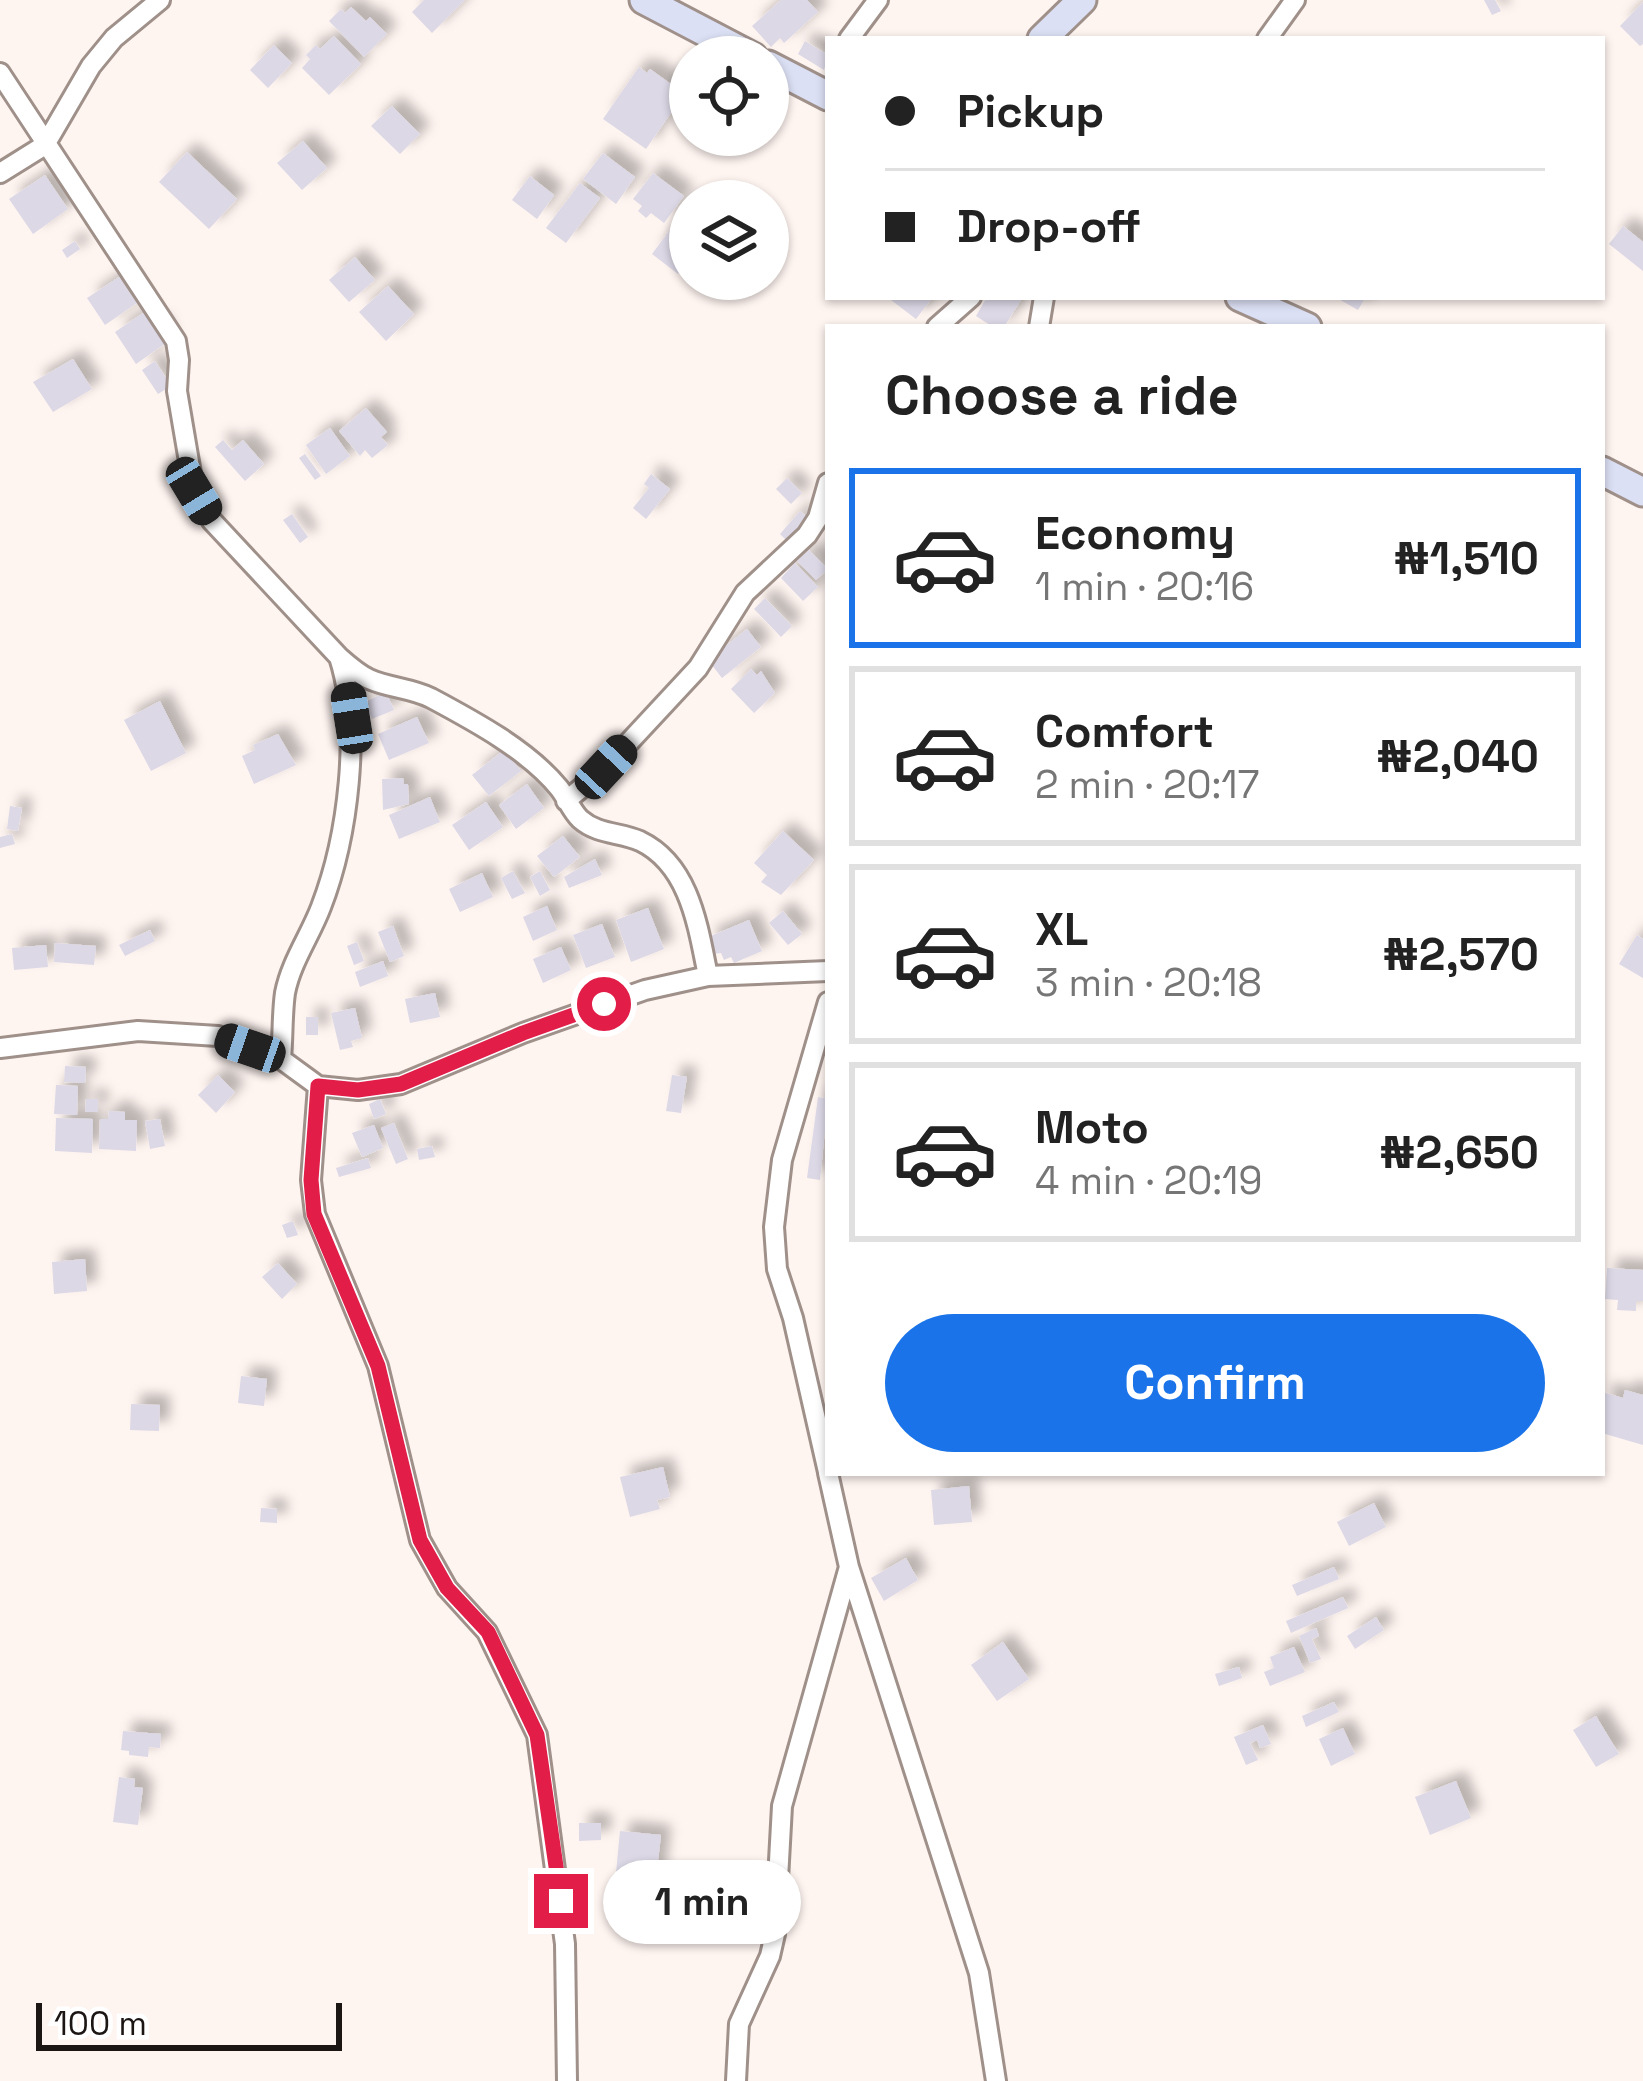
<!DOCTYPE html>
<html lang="en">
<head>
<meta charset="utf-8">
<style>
	body { margin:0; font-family:"Space Grotesk",sans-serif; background:#f2f2f2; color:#222; height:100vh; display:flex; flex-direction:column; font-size:45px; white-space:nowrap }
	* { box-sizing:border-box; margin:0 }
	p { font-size:39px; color:#767676 }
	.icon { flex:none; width:66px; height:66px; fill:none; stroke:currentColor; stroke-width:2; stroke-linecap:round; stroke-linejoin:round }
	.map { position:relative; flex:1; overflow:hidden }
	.sheet { position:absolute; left:825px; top:324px; width:780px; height:1152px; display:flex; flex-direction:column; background:#fff; border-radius:0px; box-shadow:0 3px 9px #0004 }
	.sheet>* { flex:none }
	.guide { position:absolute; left:825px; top:36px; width:780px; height:264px; border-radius:0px; box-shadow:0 3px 9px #0004; display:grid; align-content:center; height:264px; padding:0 60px; background:#fff }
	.tools { position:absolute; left:669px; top:36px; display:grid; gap:24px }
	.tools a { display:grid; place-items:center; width:120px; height:120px; border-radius:50%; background:#fff; box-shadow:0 3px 9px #0004; font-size:60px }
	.scale { position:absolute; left:36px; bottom:30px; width:306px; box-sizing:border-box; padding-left:12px; border:6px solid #1b1513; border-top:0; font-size:33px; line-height:42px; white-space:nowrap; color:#1b1513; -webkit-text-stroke:9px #fff; paint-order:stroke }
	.end { position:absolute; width:54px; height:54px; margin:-27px; border:15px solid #e11d48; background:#fff; box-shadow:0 0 0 6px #fff }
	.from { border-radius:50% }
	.bubble { position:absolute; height:84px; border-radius:42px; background:#fff; box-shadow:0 3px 9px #0004; font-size:39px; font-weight:600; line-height:84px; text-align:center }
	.car { position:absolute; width:36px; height:72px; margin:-36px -18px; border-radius:15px; box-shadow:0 0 9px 3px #0007; background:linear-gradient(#222 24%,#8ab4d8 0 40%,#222 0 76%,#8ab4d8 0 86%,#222 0) }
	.guide b { display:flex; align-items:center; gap:42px; height:114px; font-size:45px }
	.guide b+b { border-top:3px solid #e0e0e0 }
	.guide i { width:30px; height:30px; background:#222 }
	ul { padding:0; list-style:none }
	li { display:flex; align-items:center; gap:36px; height:180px; margin:0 24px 18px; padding:0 36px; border:6px solid #e0e0e0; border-radius:0px }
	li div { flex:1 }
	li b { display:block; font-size:45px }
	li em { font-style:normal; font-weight:600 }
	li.on { border-color:#1a73e8 }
	li>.icon { width:108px; height:108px; stroke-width:1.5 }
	h2 { padding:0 60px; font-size:54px; line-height:144px }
	.cta { display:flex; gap:24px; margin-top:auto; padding:24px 60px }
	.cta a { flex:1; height:138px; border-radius:72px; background:#1a73e8; color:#fff; font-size:48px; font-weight:600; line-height:138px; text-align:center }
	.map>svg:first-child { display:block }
	.building { fill:#dcd8e6; filter:url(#shadow) }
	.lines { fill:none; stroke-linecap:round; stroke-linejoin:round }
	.street-casing { stroke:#9f908a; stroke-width:24 }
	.secondary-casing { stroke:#9f908a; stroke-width:33 }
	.street { stroke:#fff; stroke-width:18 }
	.secondary { stroke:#dce0f4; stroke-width:27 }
	.route { stroke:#e11d48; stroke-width:15 }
</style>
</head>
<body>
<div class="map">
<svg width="1643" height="2081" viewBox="0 0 1643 2081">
	<defs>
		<filter id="shadow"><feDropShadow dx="10" dy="-10" stdDeviation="6" flood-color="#0004"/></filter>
	</defs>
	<rect width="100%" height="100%" fill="#fef4f0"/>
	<!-- building -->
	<path class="building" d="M424,0H465L432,33L412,12Z
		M781,0H807L818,12L784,43L780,38L771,47L752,26Z
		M1484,0H1495L1501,11L1492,15Z
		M1643,2V44L1640,46L1620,26Z
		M351,7L366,21L370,17L387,34L364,57L329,21L341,9L345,13Z
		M334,36L361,64L329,95L302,68L310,59L306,55L316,45L320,49Z
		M805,41L828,55L824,70L798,54Z
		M274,45L292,63L268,88L250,70Z
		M639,67L647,73L650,69L675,87L672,91L682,97L646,149L603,119Z
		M392,106L420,134L400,154L371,126Z
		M303,141L327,168L302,190L277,163Z
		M187,152L237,199L209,229L159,182Z
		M603,153L635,177L616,204L583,179Z
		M653,173L684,196L664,223L651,213L646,218L638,211L642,206L633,199Z
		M45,175L68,209L33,234L9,199Z
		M530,176L554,195L537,219L512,200Z
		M580,183L600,198L566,243L546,228Z
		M683,212L690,218V257L678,274L652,254Z
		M1623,226L1643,242V271L1609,244Z
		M75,241L80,249L67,258L62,250Z
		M355,257L375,280L349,302L329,280Z
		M119,277L137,303L105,325L87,298Z
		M388,286L414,314L386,341L359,312Z
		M887,297H933L916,319Z
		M987,297L1021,300L1004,327H993L976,316Z
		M1335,297H1366L1358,310Z
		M143,313L153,327L158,323L166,343L136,364L115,332Z
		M73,359L92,389L53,412L33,382Z
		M155,361L171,386L158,394L142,370Z
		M366,408L387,432L381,437L388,445L372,458L365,450L360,456L339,431Z
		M330,428L350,456L326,474L306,445Z
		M223,440L232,450L243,440L264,464L245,481L215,447Z
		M305,454L321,476L315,480L299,458Z
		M651,474L670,489L646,519L633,508L649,488L644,484Z
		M787,478L802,493L791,504L776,489Z
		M800,511L808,518L787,541L780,534Z
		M292,514L308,537L300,543L283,520Z
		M809,550L828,569L816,580L797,561Z
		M795,563L818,587L803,601L781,578Z
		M765,598L792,626L781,637L754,609Z
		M747,629L761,647L722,678L708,660Z
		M751,669L757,675L761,671L775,693L754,713L731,689Z
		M386,692L394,710L372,719L365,702Z
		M160,701L186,753L151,771L124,720Z
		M417,717L429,743L389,760L378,734Z
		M278,734L296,765L254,784L242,756L255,750L253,745Z
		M504,750L521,771L489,796L472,775Z
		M403,778L404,784H408L409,804L383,810L382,779Z
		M527,784L544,808L516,829L499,805Z
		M430,797L440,822L399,839L389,815Z
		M486,802L503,827L469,850L452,825Z
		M10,806L22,808L18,831L7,829Z
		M783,831L814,860L781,895L761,882L767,875L754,863Z
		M12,834L15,844L0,848V837Z
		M563,836L580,857L554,877L537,856Z
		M595,859L602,875L569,888L564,877Z
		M513,871L525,893L512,899L501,878Z
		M540,871L550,890L540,896L530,877Z
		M482,873L493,897L460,912L449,889Z
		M547,906L557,930L533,941L523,917Z
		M648,908L664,949L631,962L616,920Z
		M783,911L802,934L788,945L769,923Z
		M749,920L762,951L734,963L731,957L724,960L721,953L712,954L706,938Z
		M602,924L615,957L586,968L573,935Z
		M393,926L404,956L390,962L378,932Z
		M150,930L155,941L125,956L119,945Z
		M1637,935L1643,939V978L1619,964Z
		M357,942L364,961L354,965L347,946Z
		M55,943L96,946L94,965L54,962Z
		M46,945L48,967L14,970L12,948Z
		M561,947L571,970L543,983L533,959Z
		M383,961L388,976L360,987L355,972Z
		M435,993L440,1017L410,1023L405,999Z
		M355,1008L362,1038L351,1041L353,1047L340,1050L331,1013Z
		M306,1017H318V1035H306Z
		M65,1066L86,1067L85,1083L64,1082Z
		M218,1075L235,1092L216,1113L198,1095Z
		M672,1075L687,1077L681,1113L666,1111Z
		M56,1085L78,1086L77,1115L54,1114Z
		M818,1097L828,1099L820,1180L807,1178Z
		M86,1099H98V1112H85Z
		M380,1099L386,1114L374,1119L369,1104Z
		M109,1111L125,1112V1120H137L136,1151L99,1149L100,1119H108Z
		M56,1118L93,1119L92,1153L55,1151Z
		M160,1119L165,1146L150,1149L145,1121Z
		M394,1123L408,1159L396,1164L381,1128Z
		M374,1125L383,1148L362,1157L352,1133Z
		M432,1146L435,1157L419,1160L417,1149Z
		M368,1158L371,1168L339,1177L336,1168Z
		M293,1221L298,1235L287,1238L282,1225Z
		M85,1259L87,1291L54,1294L52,1262Z
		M278,1263L297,1284L282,1299L262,1277Z
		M1607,1268L1643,1270V1301H1636V1311L1617,1310L1618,1300L1605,1299Z
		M241,1376L267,1379L264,1406L238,1403Z
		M1625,1390L1643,1395V1445L1602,1433V1392L1623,1398Z
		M131,1404L160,1405L159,1431L130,1430Z
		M663,1467L670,1497L657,1500L660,1509L630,1517L620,1477Z
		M969,1486L972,1522L934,1525L931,1490Z
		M1374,1503L1386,1527L1349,1546L1337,1522Z
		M261,1508L277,1509V1523L260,1522Z
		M906,1558L918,1580L884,1601L871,1578Z
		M1334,1567L1339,1579L1297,1596L1292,1585Z
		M1343,1597L1348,1608L1291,1633L1286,1621Z
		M1376,1617L1384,1630L1355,1649L1347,1636Z
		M1316,1628L1319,1636L1312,1639L1321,1659L1310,1663L1299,1636Z
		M1003,1642L1029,1679L997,1701L971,1665Z
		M1294,1647L1305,1672L1270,1686L1264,1672L1274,1668L1270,1657Z
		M1239,1667L1242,1678L1219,1686L1215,1674Z
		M1334,1702L1339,1712L1306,1727L1302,1716Z
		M1596,1716L1619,1754L1596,1767L1573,1730Z
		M1263,1725L1271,1744L1260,1748L1257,1740L1250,1743L1258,1760L1246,1765L1234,1737Z
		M1343,1728L1355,1754L1331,1766L1319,1739Z
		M123,1731L161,1734L160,1748L149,1747L148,1757L129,1755V1751L121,1750Z
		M119,1777L135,1779L134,1787L143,1788L138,1825L113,1822Z
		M1456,1781L1471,1818L1430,1835L1415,1797Z
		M579,1823H601V1840L579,1841Z
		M620,1831L661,1835L655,1887L615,1883Z"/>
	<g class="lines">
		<!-- street casing -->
		<g class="street-casing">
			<path id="street" d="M849,39L878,0
				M1267,39L1295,0
				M0,73L176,341L179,360L177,391L194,491L212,521L339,657C362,728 348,837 321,907C310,936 291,962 285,993C282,1014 283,1037 281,1059
				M0,173L45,145L91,66L114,38L160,0
				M937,327L971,297
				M1039,327L1044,297
				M339,657C348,665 358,674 369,679C389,688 411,688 431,698C474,721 528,750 559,788C567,798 571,810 580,819C598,835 620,832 640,841C690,865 698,927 708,976
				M566,801L606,767L698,668L745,593L807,535L818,518L828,483
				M828,1002L782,1160L774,1227L777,1269L793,1318L828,1472
				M0,1048L138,1031L218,1036L281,1059L318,1086L358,1090L401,1084L523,1033L645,990L708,976L828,971
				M318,1086L311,1180L315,1214L378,1366L420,1540L447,1588L487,1632L537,1735L565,1944L567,2081
				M828,1473L849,1567L979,1973L996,2081
				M736,2081L739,2024L770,1956L775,1934L782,1806L849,1567"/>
		</g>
		<!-- secondary casing -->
		<g class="secondary-casing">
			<path id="secondary" d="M644,0L753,57
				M1042,39L1082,0
				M768,65L828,96
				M1240,297L1307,327
				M1602,471L1643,492"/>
		</g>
		<!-- street -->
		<use href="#street" class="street"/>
		<!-- secondary -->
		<use href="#secondary" class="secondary"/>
	</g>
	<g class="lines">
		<!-- route -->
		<path class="route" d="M561,1901L537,1735L488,1632L447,1588L420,1540L378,1366L314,1214L311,1180L318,1086L358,1090L401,1084L523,1033L604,1004"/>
	</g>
</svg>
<div class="tools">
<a><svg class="icon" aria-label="locate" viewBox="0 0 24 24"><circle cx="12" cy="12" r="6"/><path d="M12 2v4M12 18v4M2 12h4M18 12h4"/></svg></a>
<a><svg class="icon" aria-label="layers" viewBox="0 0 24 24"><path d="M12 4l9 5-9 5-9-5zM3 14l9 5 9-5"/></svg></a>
</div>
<div class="scale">100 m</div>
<i class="end from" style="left:604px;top:1004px"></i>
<i class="end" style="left:561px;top:1901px"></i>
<div class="bubble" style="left:603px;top:1860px;width:198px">1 min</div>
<i class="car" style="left:194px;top:491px;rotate:149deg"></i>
<i class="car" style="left:352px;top:718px;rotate:351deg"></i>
<i class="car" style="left:606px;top:767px;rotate:43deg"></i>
<i class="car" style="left:250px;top:1048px;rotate:289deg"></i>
<div class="guide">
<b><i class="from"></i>Pickup</b>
<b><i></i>Drop-off</b>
</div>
<section class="sheet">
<h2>Choose a ride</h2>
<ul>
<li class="on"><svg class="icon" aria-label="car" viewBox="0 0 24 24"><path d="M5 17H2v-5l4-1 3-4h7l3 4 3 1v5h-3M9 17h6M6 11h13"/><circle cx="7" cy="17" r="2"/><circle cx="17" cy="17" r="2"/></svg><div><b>Economy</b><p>1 min · 20:16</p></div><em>₦1,510</em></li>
<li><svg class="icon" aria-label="car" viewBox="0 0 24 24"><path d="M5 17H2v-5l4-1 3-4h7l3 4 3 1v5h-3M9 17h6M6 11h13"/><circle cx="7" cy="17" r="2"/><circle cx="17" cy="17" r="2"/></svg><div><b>Comfort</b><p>2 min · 20:17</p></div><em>₦2,040</em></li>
<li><svg class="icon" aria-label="car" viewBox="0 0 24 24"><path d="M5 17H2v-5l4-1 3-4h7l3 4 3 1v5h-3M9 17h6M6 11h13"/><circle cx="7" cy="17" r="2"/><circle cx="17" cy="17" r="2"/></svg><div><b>XL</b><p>3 min · 20:18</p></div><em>₦2,570</em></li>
<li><svg class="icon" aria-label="car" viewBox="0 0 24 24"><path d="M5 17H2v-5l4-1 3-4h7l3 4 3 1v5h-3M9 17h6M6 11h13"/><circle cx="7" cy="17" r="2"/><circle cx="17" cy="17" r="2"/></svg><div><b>Moto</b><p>4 min · 20:19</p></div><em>₦2,650</em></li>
</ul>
<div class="cta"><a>Confirm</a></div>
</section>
</div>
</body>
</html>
